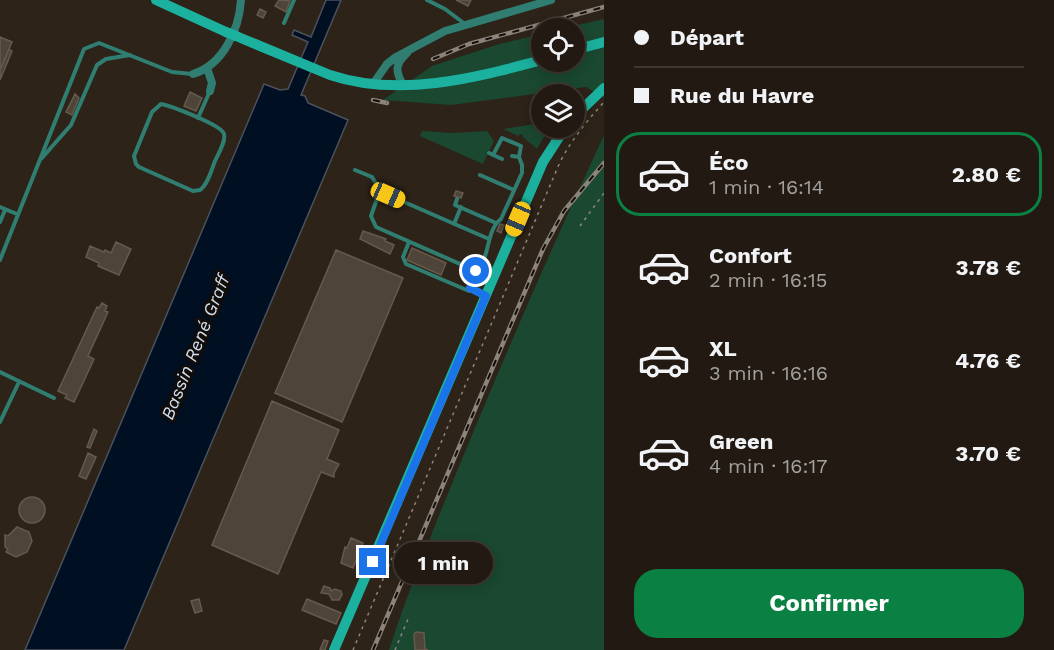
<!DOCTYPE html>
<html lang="fr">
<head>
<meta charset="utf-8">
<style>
	body { margin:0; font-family:"Work Sans",sans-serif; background:#2a231b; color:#f1f3f6; height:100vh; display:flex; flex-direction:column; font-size:22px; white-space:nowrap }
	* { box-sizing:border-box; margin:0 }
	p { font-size:20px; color:#a2a19f }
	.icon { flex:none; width:33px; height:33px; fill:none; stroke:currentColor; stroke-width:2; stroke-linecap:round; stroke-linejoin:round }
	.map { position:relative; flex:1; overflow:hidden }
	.sheet { display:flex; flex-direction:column; background:#221a12; width:450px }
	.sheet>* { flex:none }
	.hud { display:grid; align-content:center; height:132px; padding:0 30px; background:#221a12 }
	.buttons { position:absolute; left:531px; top:18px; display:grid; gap:12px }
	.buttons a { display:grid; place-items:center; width:54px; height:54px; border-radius:50%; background:#221a12; box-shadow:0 3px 15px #0003,0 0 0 2px #3f3832; font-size:30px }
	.end { position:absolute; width:27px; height:27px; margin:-14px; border:8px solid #1a73e8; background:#fff; box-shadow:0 0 0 3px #fff }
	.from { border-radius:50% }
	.bubble { position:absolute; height:42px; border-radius:21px; background:#221a12; box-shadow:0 3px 15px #0003,0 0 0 2px #3f3832; font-size:20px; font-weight:700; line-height:42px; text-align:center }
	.car { position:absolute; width:18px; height:36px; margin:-18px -9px; border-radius:8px; box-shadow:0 0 4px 2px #0007; background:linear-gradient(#f5c518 24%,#345 0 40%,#f5c518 0 76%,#345 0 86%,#f5c518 0) }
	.hud b { display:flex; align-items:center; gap:21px; height:57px; font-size:22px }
	.hud b+b { border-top:2px solid #3f3832 }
	.hud i { width:15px; height:15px; background:#f1f3f6 }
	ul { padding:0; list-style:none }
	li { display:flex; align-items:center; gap:18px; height:84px; margin:0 12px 9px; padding:0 18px; border:3px solid transparent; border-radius:24px }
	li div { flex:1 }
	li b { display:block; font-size:22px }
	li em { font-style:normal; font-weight:700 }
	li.current { border-color:#0b8043 }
	li>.icon { width:54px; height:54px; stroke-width:1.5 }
	.cta { display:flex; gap:12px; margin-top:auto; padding:12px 30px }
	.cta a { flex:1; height:69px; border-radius:24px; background:#0b8043; color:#fff; font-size:24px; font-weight:700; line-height:69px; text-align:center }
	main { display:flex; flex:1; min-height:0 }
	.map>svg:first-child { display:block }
	.green { fill:#1a4831 }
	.water { fill:#000f21; stroke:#4a525d; stroke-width:1.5 }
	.building { fill:#4e4437; stroke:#655a4d; stroke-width:1.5 }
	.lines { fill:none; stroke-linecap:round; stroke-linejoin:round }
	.path { stroke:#8e857c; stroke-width:1.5; stroke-dasharray:3 4.5; stroke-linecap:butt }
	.lane { stroke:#307e72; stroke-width:4 }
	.street { stroke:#307e72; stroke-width:8 }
	.secondary { stroke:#1cb19e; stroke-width:10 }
	.rail-casing { stroke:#8c847b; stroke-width:4.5 }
	.rail { stroke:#120d09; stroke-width:2; stroke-dasharray:7; stroke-linecap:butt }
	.secondary-bridge { stroke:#1cb19e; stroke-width:10 }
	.route { stroke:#1a73e8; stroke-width:8 }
	.labels { text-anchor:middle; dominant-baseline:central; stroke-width:6; stroke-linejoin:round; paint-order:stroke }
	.water-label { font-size:18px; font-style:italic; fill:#cfdff0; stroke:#120d09 }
</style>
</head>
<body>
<main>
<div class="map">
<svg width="604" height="650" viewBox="0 0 604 650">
	<rect width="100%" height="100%" fill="#2d2318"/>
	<!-- green -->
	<path class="green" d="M604,19V98L586,87L451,105L383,100L432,66L496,45L541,34L542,62H574V28H564Z
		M541,123L542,128H549L537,149L523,137V135L520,134L518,136L503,129Z
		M422,131L452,133L487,131L494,141L483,164L420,136Z
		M604,135V650H389C410,585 436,523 462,459C507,350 554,242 604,135Z"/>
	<!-- water -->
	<path class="water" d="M326,0H341L301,95L305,96L308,103L348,120L124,650H25L264,84L280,90L288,89L308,42L292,35L294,30L311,37Z"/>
	<!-- building -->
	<path class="building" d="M279,0L290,1L286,12L275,6Z
		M456,0H471L468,6Z
		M260,9L266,12L263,18L257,15Z
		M0,37L12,42L0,70Z
		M9,49L12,51L0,80V70Z
		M190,92L202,98L196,111L184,106Z
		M75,94L79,98L72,115L66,112Z
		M456,191L463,193L461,198L454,196Z
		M500,224L504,225L501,233L497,231Z
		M363,231L386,239L385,241L394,245L390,254L360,239Z
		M116,242L131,249L119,275L98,266L99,263L86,257L90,246L104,252L105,250L111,253Z
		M412,248L446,263L441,275L407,260Z
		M336,250L403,278L342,422L275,393Z
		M102,303L107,306L105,311L108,312L88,356L94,359L74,402L65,398L67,395L58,391L97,307L99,308Z
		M272,401L339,430L327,459L339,464L334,473V477L321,472L278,574L212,545Z
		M94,429L97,431L90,448L87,447Z
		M88,453L96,457L86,479L79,476Z
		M19 510a13 13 0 1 1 26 0a13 13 0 1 1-26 0Z
		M17,527L29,532L32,541L27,552L16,557L6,552L8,549L5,547V535L8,536Z
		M351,538L363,543L353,568L341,563L345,547L347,548Z
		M324,586L330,588L331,591L335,589L341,591L342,595L339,600H332L329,594L321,593Z
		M199,599L202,611L195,613L191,601Z
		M307,599L341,613L336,624L302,610Z
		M416,632L424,633L425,649L428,650H415L414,634Z
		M324,640L328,641L325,650H320Z"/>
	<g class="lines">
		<!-- path -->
		<path class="path" d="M580,226L604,193
			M353,650L560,162C572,139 587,121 604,102
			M395,650L408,619"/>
		<!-- lane -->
		<path class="lane" d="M427,0L445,9L465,24
			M284,23L294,0
			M161,104C171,106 222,125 224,134C226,142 218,154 215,161C211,171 208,184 200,190L193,191L139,167L136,164L134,156L152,112Z
			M198,118L210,91
			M489,153L502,159
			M512,156L519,157
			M41,159L71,125L97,65L106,59L130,55
			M355,170L372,177L380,190L371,216L376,227L476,271C491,258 485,231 501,219L522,173V165L519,157L521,146L502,138L493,155
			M480,175L514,190
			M380,194L388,195L489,239
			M457,199L455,205L496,223
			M0,207L17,214
			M0,222L5,210
			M454,224L461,207
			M409,242L403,257L406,264L469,291L479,269
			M0,260L84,49L99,43L172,72L192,74
			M0,372L54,398
			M0,422L19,382"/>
		<!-- street -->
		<path class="street" d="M207,68L212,83L210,91
			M193,74C223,65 239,30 241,0
			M373,84L387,64L396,57L445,31L551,0
			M403,85C395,71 395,64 407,53
			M472,289L486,296"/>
		<!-- secondary -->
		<path class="secondary" d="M156,0L226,32
			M236,36L330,75C399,98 474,78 542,60
			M574,50L604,42
			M574,117L604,88
			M334,650L543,162L565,128"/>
		<!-- rail casing -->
		<g class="rail-casing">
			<path id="rail" d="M433,59L469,44L604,7
				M373,100L387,103
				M373,650L543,249L564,211L604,163"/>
		</g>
		<!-- rail -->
		<use href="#rail" class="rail"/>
		<!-- secondary-bridge -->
		<path class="secondary-bridge" d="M226,32L236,36"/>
	</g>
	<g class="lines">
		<!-- route -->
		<path class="route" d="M373,562L486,296L470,288L479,268L476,271"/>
	</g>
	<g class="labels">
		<!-- water labels -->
		<g class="water-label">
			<text transform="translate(195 347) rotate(-68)">Bassin René Graff</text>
		</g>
	</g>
</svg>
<div class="buttons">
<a><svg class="icon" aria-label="locate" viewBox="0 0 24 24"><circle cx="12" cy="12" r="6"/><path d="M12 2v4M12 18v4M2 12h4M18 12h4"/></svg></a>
<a><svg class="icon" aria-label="layers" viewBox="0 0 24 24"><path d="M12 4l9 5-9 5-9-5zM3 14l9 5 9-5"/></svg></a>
</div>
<i class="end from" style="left:476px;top:271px"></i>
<i class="end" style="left:373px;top:562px"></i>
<div class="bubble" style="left:394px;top:542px;width:99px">1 min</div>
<i class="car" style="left:388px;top:195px;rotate:114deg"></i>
<i class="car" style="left:518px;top:219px;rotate:203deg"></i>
</div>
<section class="sheet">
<div class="hud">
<b><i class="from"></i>Départ</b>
<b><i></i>Rue du Havre</b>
</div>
<ul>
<li class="current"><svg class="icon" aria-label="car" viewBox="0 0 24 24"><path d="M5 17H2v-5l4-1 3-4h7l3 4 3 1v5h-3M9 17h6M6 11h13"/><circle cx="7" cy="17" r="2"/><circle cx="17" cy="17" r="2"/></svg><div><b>Éco</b><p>1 min · 16:14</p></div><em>2.80 €</em></li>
<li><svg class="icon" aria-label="car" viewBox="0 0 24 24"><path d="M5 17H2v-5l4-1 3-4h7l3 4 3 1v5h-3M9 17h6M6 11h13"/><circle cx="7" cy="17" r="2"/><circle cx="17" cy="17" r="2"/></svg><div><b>Confort</b><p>2 min · 16:15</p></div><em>3.78 €</em></li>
<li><svg class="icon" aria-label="car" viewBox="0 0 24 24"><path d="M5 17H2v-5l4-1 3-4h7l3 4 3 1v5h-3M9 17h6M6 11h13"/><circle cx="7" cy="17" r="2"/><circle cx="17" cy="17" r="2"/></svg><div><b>XL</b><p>3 min · 16:16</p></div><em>4.76 €</em></li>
<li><svg class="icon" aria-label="car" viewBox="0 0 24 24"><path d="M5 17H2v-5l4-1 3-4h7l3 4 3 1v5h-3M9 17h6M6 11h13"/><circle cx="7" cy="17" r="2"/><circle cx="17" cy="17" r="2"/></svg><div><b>Green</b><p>4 min · 16:17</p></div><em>3.70 €</em></li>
</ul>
<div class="cta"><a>Confirmer</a></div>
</section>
</main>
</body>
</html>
